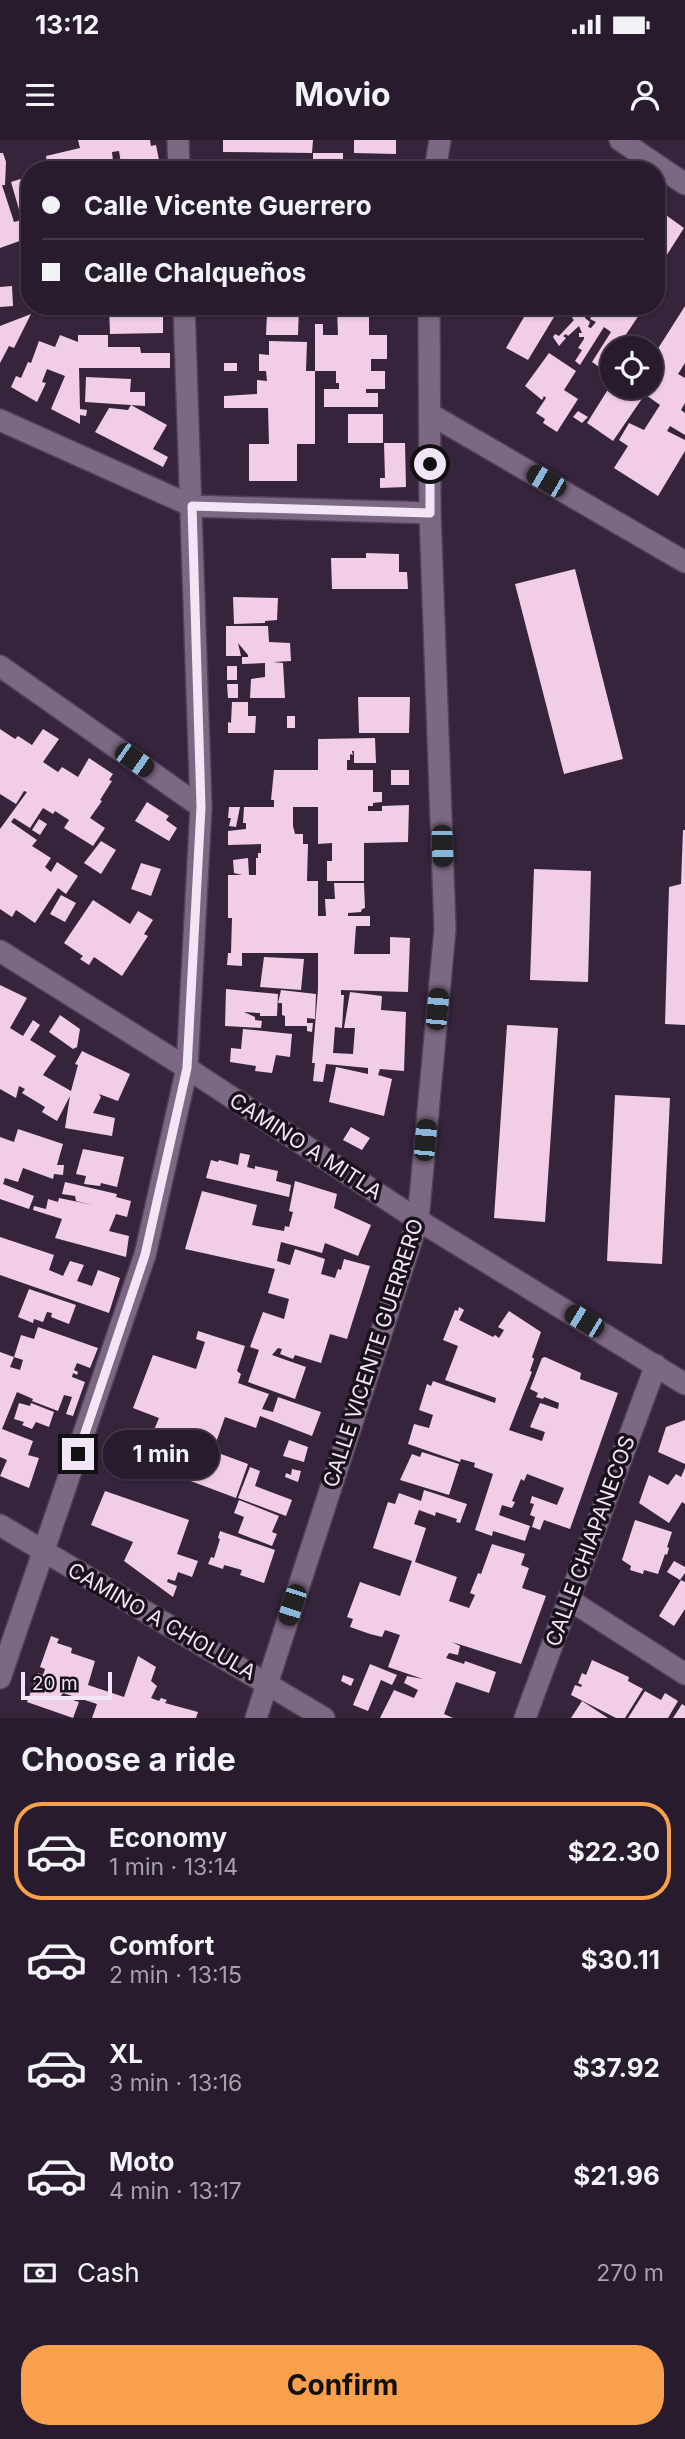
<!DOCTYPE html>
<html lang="en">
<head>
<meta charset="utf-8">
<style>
	body { margin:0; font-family:Inter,sans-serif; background:#302435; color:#f1f3f6; height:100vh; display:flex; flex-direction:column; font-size:26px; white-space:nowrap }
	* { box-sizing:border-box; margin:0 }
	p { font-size:23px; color:#a5a1aa }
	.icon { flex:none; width:38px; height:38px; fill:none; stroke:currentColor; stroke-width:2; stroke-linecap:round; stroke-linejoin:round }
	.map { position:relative; height:1578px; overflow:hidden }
	.details { display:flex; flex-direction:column; background:#281b2d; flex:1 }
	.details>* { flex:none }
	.top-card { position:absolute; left:21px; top:21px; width:644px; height:154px; border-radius:28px; box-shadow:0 2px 5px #0004,0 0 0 2px #443949; display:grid; align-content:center; height:154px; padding:0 21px; background:#281b2d }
	.tools { position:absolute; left:600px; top:196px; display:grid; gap:14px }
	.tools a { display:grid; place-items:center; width:63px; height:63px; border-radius:50%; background:#281b2d; box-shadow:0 2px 5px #0004,0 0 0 2px #443949; font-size:35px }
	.scale { position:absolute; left:21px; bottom:18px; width:91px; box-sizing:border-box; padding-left:7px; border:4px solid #f2e5f5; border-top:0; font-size:19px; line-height:24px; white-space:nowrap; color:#f2e5f5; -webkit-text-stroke:5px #19111b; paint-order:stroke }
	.end { position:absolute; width:32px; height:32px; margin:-16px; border:9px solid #f2e5f5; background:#111; box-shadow:0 0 0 4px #111 }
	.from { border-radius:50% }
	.bubble { position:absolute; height:49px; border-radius:24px; background:#281b2d; box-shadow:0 2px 5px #0004,0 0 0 2px #443949; font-size:23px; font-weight:700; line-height:49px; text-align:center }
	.car { position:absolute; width:21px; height:42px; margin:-21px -10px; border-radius:9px; box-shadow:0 0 5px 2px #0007; background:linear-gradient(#222 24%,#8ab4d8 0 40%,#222 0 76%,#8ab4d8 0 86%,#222 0) }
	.top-card b { display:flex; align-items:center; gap:24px; height:66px; font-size:26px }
	.top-card b+b { border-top:2px solid #443949 }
	.top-card i { width:18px; height:18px; background:#f1f3f6 }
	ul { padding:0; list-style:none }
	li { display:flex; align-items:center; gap:21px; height:98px; margin:0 14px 10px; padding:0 7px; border:4px solid transparent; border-radius:28px }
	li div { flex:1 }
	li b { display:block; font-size:26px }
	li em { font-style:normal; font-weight:700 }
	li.selected { border-color:#f8a04b }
	li>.icon { width:63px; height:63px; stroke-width:1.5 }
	h2 { padding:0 21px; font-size:32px; line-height:84px }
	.pay { display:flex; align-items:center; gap:18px; height:77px; padding:0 21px; font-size:26px }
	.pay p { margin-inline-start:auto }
	.button { display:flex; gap:14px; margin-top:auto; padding:14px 21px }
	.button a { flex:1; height:80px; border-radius:28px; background:#f8a04b; color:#111; font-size:28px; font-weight:700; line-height:80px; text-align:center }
	.status { display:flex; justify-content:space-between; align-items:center; height:49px; padding:0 35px; background:#281b2d; direction:ltr }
	.status svg { height:19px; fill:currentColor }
	header { display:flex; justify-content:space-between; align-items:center; height:91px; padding:0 21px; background:#281b2d; font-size:32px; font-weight:700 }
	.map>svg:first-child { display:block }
	.building { fill:#f1cee5 }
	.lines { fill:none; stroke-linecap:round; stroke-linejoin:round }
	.street-casing { stroke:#504055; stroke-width:24 }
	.secondary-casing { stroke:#504055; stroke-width:24 }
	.street { stroke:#7d6883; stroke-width:21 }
	.secondary { stroke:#7d6883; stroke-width:21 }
	.route { stroke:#f2e5f5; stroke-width:9 }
	.labels { text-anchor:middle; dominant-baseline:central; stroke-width:7; stroke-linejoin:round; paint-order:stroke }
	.street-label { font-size:21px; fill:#f2e5f5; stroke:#19111b }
</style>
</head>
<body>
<div class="status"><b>13:12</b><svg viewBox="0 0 49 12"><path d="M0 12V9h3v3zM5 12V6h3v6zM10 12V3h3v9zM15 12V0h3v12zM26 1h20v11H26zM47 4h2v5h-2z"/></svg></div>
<header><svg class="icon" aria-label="menu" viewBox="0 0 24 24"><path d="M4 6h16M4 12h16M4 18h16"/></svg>Movio<svg class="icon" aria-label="person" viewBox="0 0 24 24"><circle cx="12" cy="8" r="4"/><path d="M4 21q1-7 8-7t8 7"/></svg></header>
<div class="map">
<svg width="685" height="1578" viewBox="0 0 685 1578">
	<rect width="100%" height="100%" fill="#36243c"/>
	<!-- building -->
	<path class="building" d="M78,0H150L151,6L156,5L161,30H122L119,11L112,12L114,30H48L46,16L80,8Z
		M223,0H313L312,13L223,12Z
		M354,0H396V14L354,13Z
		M0,13H3L6,22L5,45H2L14,82L22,80L11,42L30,36V93L26,94L28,98L0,108Z
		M313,13H343V30H313Z
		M256,26L294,28V30H256Z
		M656,68L684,88L656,132V90L658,87L656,85Z
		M12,146L13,166L0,167V147Z
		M109,166H151V170H163V193L110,194Z
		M280,166H299L298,195H266L267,174H280Z
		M324,166H369V195H387V219H371V231H385V249H366V253H378V267H324V249H339V243H336V231H315V184H323V195H338L337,169H324Z
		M527,166H535L554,177L528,220L506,208L524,177L521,175Z
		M584,166H603L600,170L604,172L608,166H645L623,199L637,208H612V236L592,222L611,192L604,187L580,225L575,221L582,210L578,208L584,199V197H579V193H582L579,186L568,196L566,194L563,196L566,198L559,206L553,197L555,194L559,196L574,180L572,178L577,172L585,175V178L590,182L588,187L591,188L596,182L590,179L595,170L593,171Z
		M685,166V223L678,234L685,238V263L681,270L685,273V295L670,286L667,291L685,300V311L658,356L614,328L628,306L619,300L629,283L644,290L660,265L646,255L665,226L652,218Z
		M31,174L14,208L9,206L0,223V186Z
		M60,195L78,202V195H108V207H140L141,213H170V228H79L80,269L87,270L86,276L80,275V284L51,269L65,236L47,229L42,242L46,243L37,262L11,247L16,236L21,238L28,222L31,223L39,201L55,207Z
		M269,201L307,202L306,231H315V304H297V341H249V304H269L268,268H224V256L257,254V240L267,241L266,231H259V214L269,215Z
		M549,213L576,231L564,250L578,259L557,292L543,283L545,279L536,273L546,258L544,256L542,260L525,246Z
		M224,223H237V231H224Z
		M86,237L131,239L130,252H145V266L85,262Z
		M612,243V247H650L613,301L587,283Z
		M131,265L167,285L153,309L168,317L163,327L95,292L109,268L128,270Z
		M578,271L588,277L582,283L573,277Z
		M348,274H383V303H348Z
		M384,303H405L406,347L380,348V338H385Z
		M366,413L399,414V432H407L408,449H332L331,418H366Z
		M575,429L623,619L564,634L515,444Z
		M233,457L278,458L277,480L265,481V483L234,484Z
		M226,486H268L269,502L290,503L291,521L273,522L283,523L285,558H250L251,539L265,537V523L242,524V517H248V515L238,503L241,516H226Z
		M227,526H237V540H227Z
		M227,544H238V558H228Z
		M358,557H410L409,593H359Z
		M232,562H248V576H256L255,593H228V582L231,583Z
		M287,576H295V588H287Z
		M0,589L15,599L18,596L32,605L43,589L59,599L43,622L58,632L62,627L78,637L89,618L113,634L109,640L112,641L100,660L102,661L90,678L105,688L93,706L64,688L69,680L55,671L53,674L43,668L30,688L14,678L11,682L37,700L32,706L51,718L45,727L51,732L57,722L78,736L66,754L58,748L35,783L16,770L12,777L0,769V689L27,652L24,651L16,664L0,654Z
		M375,598L376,623H354V611H352L353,615L350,614V620H347V630H373V652H382V662L373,663V666H368V671H382V666L409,665L408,702L364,703V741H327V721H332V703L318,704V667H293V686L295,694H303V704H308L307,741H318V776H326L325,759H335L334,743H364L365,768L362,769L361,772L348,773V776H370V786H356L354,814H390V797L410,798L408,852L341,850V855H344L342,888L335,887L333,913L353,914L355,888H344L350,852L382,856L381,870L406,872L404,931L380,929L378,935L392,939L384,976L329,962L336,927L368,934V928L326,924L323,942L313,941L315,923H312L318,849V813H242V826L227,825L228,813H231L232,778H228V735H242L234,733L233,720L248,718L249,735H256V718H258V713H261V704L228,705V691L246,689V683H243L244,667H274V660H271L274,630H318V599Z
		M391,630H409V645H391Z
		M147,662L169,676L166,680L177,688L169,701L135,681Z
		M229,667H240L236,687L229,686L231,678H228Z
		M39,679L47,684L40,695L32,690Z
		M683,690H685V885L665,884L669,747L681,744Z
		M101,701L116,710L101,734L84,723Z
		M141,723L161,729L151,756L131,749Z
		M534,729L591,731L588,842L530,840Z
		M61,755L76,763L65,782L50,774Z
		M93,760L130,784L138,771L153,780L144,794L148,796L122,836L94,817L89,825L80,819L83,816L64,803Z
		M264,817L304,819L301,850L260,847Z
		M0,845L27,858L10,888L23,896L33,880L40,885L30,900L56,916L43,935L71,951L78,925L75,924L82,911L130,934L118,961L99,954L101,957L93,973L115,978L112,996L65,988L70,956L57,981L42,972L45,967L22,953L25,949L19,946L16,958L0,949Z
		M226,849L278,854L277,876H260V873L244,872L255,877V880L262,881L261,888L225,886Z
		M281,850L316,854L315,879L307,878V883H313L312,892L307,891V886H285V876L282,875V863H278Z
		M60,875L80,889L77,907L73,909L49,892Z
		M507,885L558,888L545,1082L494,1078Z
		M243,889L292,894L290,917L276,915L272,933L255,931L256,926L230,922L231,908L241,909Z
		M615,955L670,958L662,1124L607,1121Z
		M351,987L370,998L362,1010L343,1000Z
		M18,989L63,1004L57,1025H64L63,1035L54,1034L53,1039L23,1028L18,1042L5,1038L3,1044L34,1056L29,1069L0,1059V997L14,1002Z
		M83,1009L124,1017L117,1047L101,1043L100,1046L84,1044L86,1036L76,1034Z
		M240,1013L250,1015L247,1027L255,1029V1026L278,1031L276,1041L291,1045L289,1057L206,1038L211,1020L218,1022L219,1020L238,1025Z
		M295,1041L337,1054L334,1068L371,1085L358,1116L325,1103L322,1113L281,1102L277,1121L290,1125L295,1109L325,1119L321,1134L335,1138L338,1129L341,1130L344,1119L370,1126L347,1199L330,1194L321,1223L295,1215L293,1219L280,1214L282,1209L278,1208L272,1215L306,1227L295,1259L248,1242L259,1210L250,1207L263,1172L284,1179L289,1159L268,1153L275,1129L185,1109L202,1051L257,1065L252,1085L284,1091L285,1086L289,1087L293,1072L289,1071Z
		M65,1042L117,1054L116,1057L131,1061L127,1077L116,1074L109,1091L129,1096L126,1117L55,1098L62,1079L33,1070L34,1066L46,1069L48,1059L58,1062L59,1058L93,1065L76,1061L75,1056L62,1054Z
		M0,1097L54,1115L49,1130L63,1136L70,1121L84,1125L77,1141L92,1146L98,1130L120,1138L109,1173L0,1135Z
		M29,1149L76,1165L69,1184L51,1177L52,1173L47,1172L43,1182L34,1179L33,1183L18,1177Z
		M459,1167L464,1170L459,1180L493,1197L495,1195L499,1198L504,1190L498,1187L509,1171L541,1192L532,1217L534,1219L530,1231L532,1232L509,1290L542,1301L545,1292L530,1287L540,1263L558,1269L559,1263L544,1257L543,1259L536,1257L538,1253L530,1249L542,1218L545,1217L581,1233L580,1239L618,1253L570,1389L544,1380L540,1390L532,1387L535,1377L530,1375L534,1364L530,1363L532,1356L557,1365L564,1348L527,1334L524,1341L521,1339L512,1361L515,1362L512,1368L502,1365L499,1375L530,1386L525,1401L493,1391L492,1396L475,1390L493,1334L474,1327L475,1323L461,1319L460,1322L408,1304L414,1284L429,1288L433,1275L419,1270L427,1244L431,1246L433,1241L495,1263L496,1258L445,1240L458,1206L443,1200L455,1170L458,1171Z
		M38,1187L98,1208L90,1228L77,1223L74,1230L78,1232L77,1235L73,1233L72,1237L85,1242L73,1276L66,1274L72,1257L64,1255L58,1271L32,1261L33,1259L17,1252L2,1289L33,1301L28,1315L39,1318L29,1348L0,1336L7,1320L0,1317V1212L14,1217L10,1227L20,1230L23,1220L14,1217L21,1195L34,1199Z
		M198,1191L245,1206L237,1231L241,1234L238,1243L269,1254L262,1269L273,1272L278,1257L321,1272L312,1296L260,1276L256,1288L225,1277L213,1311L248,1324L236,1358L180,1337L182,1331H180L178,1337L155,1329L156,1324L131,1316L136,1301L147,1304L149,1297L189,1307L190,1304L154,1290L159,1278L133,1268L153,1215L196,1229L205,1202L196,1199Z
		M19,1263L30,1266L31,1263L54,1272L49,1287L36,1282L32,1289L22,1285L24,1282L14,1279Z
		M685,1280V1324L658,1312L666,1287Z
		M289,1300L308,1307L304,1322L283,1316Z
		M422,1312L459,1324L449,1355L400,1340L412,1314L420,1317Z
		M250,1327L260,1331L255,1346L292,1360L286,1376L238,1358Z
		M685,1328V1364L682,1362L669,1383L639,1363L649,1335L668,1345L676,1334L681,1337Z
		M292,1329L301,1331L298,1342L285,1337L286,1333L291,1335Z
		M424,1350L467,1364L460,1383L456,1382L457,1379L436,1372L435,1376L419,1370L414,1384L426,1388L415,1422L457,1437L449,1461L469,1468L475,1455L470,1453L478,1433L481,1434L492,1404L525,1414L521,1425L529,1428L522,1448L546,1456L521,1524L452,1502L460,1506L458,1515L449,1513L446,1518L464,1524L465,1521L496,1532L489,1553L456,1542L444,1574L453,1578H380L394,1550L414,1558L418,1550L404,1543L407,1536L423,1539L388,1527L400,1495L385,1490L382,1497L370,1494L350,1487L353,1479L347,1477L360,1442L400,1456L412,1421L373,1408L388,1362L395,1364L399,1353L421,1361Z
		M105,1351L189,1380L177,1414L198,1421L192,1437L178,1432L175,1441L168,1439L167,1442L177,1446L173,1457L124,1421L133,1402L91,1385Z
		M239,1360L279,1376L272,1392L277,1394L272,1406L238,1393L244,1377L234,1373Z
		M635,1380L672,1392L667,1407L669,1408L667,1415L665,1414L658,1434L644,1430L643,1434L630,1430L631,1426L622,1420Z
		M220,1391L275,1410L264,1443L240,1435L242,1430L224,1425L223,1429L208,1424L211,1417L214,1418L220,1399L218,1398Z
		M674,1421L685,1427V1433L680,1440L667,1432Z
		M681,1440L685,1442V1469L674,1486L659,1476Z
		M51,1496L59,1499L57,1503L72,1508L71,1513L95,1521L88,1545L124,1557L138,1516L156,1527L151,1541L157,1546L151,1558L159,1561L161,1558L167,1560L165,1563L198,1572L196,1578H92L97,1564L63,1553L61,1556L79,1562L73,1578L27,1562L38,1533L43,1535L45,1529L40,1527Z
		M592,1520L629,1537L628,1541L643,1549L625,1578H616L571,1555L575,1545L581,1547L582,1545L578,1543L582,1533L586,1535Z
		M370,1524L397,1535L392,1545L381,1540L368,1571L353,1565Z
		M343,1535L354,1539L351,1546L341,1541Z
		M645,1551L661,1560L665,1553L678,1561L668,1578H628Z
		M582,1561L608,1578H571Z
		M682,1564L685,1566V1578H673Z"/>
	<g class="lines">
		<!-- street casing -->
		<g class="street-casing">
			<path id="street" d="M178,0L179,30
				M620,0L685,44
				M430,274L685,422
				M0,280L192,366L430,373
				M0,526L201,667
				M0,1385L324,1578
				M568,1459L685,1534
				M0,1538L145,1115L187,928L201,667L184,166
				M525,1578L656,1225"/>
		</g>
		<!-- secondary casing -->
		<g class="secondary-casing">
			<path id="secondary" d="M435,30L440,0
				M0,811L187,928L418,1080L685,1244
				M256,1578L418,1080L445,789L430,373L429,166"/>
		</g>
		<!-- street -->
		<use href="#street" class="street"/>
		<!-- secondary -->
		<use href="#secondary" class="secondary"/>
	</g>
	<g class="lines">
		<!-- route -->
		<path class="route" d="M78,1314L145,1115L187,928L201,667L192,366L430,373V324"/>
	</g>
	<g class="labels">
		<!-- street labels -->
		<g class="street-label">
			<text transform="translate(306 1006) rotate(33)">CAMINO A MITLA</text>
			<text transform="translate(373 1213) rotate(-72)">CALLE VICENTE GUERRERO</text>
			<text transform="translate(590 1401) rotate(-70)">CALLE CHIAPANECOS</text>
			<text transform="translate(162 1481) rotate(30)">CAMINO A CHOLULA</text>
		</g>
	</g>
</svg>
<div class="tools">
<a><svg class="icon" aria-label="locate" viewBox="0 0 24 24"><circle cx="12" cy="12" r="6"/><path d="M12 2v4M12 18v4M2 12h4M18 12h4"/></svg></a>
</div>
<div class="scale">20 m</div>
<i class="end from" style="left:430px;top:324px"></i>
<i class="end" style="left:78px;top:1314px"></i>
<div class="bubble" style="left:103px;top:1290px;width:116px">1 min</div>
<i class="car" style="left:546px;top:341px;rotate:300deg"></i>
<i class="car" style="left:134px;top:620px;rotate:125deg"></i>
<i class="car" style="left:442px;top:706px;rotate:178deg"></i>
<i class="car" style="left:437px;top:869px;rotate:5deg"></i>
<i class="car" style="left:425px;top:1000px;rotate:5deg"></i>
<i class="car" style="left:584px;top:1181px;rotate:301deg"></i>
<i class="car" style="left:292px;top:1465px;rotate:198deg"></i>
<div class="top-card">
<b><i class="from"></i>Calle Vicente Guerrero</b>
<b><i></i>Calle Chalqueños</b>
</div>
</div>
<section class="details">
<h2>Choose a ride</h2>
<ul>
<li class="selected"><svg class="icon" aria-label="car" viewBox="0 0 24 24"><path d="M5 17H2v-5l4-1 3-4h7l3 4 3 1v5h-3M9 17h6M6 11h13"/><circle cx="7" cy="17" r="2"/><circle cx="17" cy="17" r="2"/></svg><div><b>Economy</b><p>1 min · 13:14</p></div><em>$22.30</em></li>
<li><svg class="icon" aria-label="car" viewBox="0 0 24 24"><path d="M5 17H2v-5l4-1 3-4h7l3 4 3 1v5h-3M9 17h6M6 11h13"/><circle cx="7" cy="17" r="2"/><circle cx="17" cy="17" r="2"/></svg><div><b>Comfort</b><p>2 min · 13:15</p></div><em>$30.11</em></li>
<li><svg class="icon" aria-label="car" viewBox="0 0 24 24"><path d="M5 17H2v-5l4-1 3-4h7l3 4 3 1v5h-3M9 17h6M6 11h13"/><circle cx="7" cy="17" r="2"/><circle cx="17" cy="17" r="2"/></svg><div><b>XL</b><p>3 min · 13:16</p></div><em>$37.92</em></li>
<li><svg class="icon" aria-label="car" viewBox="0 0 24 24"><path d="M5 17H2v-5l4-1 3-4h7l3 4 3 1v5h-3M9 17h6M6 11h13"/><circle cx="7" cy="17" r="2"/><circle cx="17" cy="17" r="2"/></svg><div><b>Moto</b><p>4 min · 13:17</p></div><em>$21.96</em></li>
</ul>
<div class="pay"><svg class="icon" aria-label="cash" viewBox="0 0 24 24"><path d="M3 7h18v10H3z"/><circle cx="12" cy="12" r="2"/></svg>Cash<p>270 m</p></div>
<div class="button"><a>Confirm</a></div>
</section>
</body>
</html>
